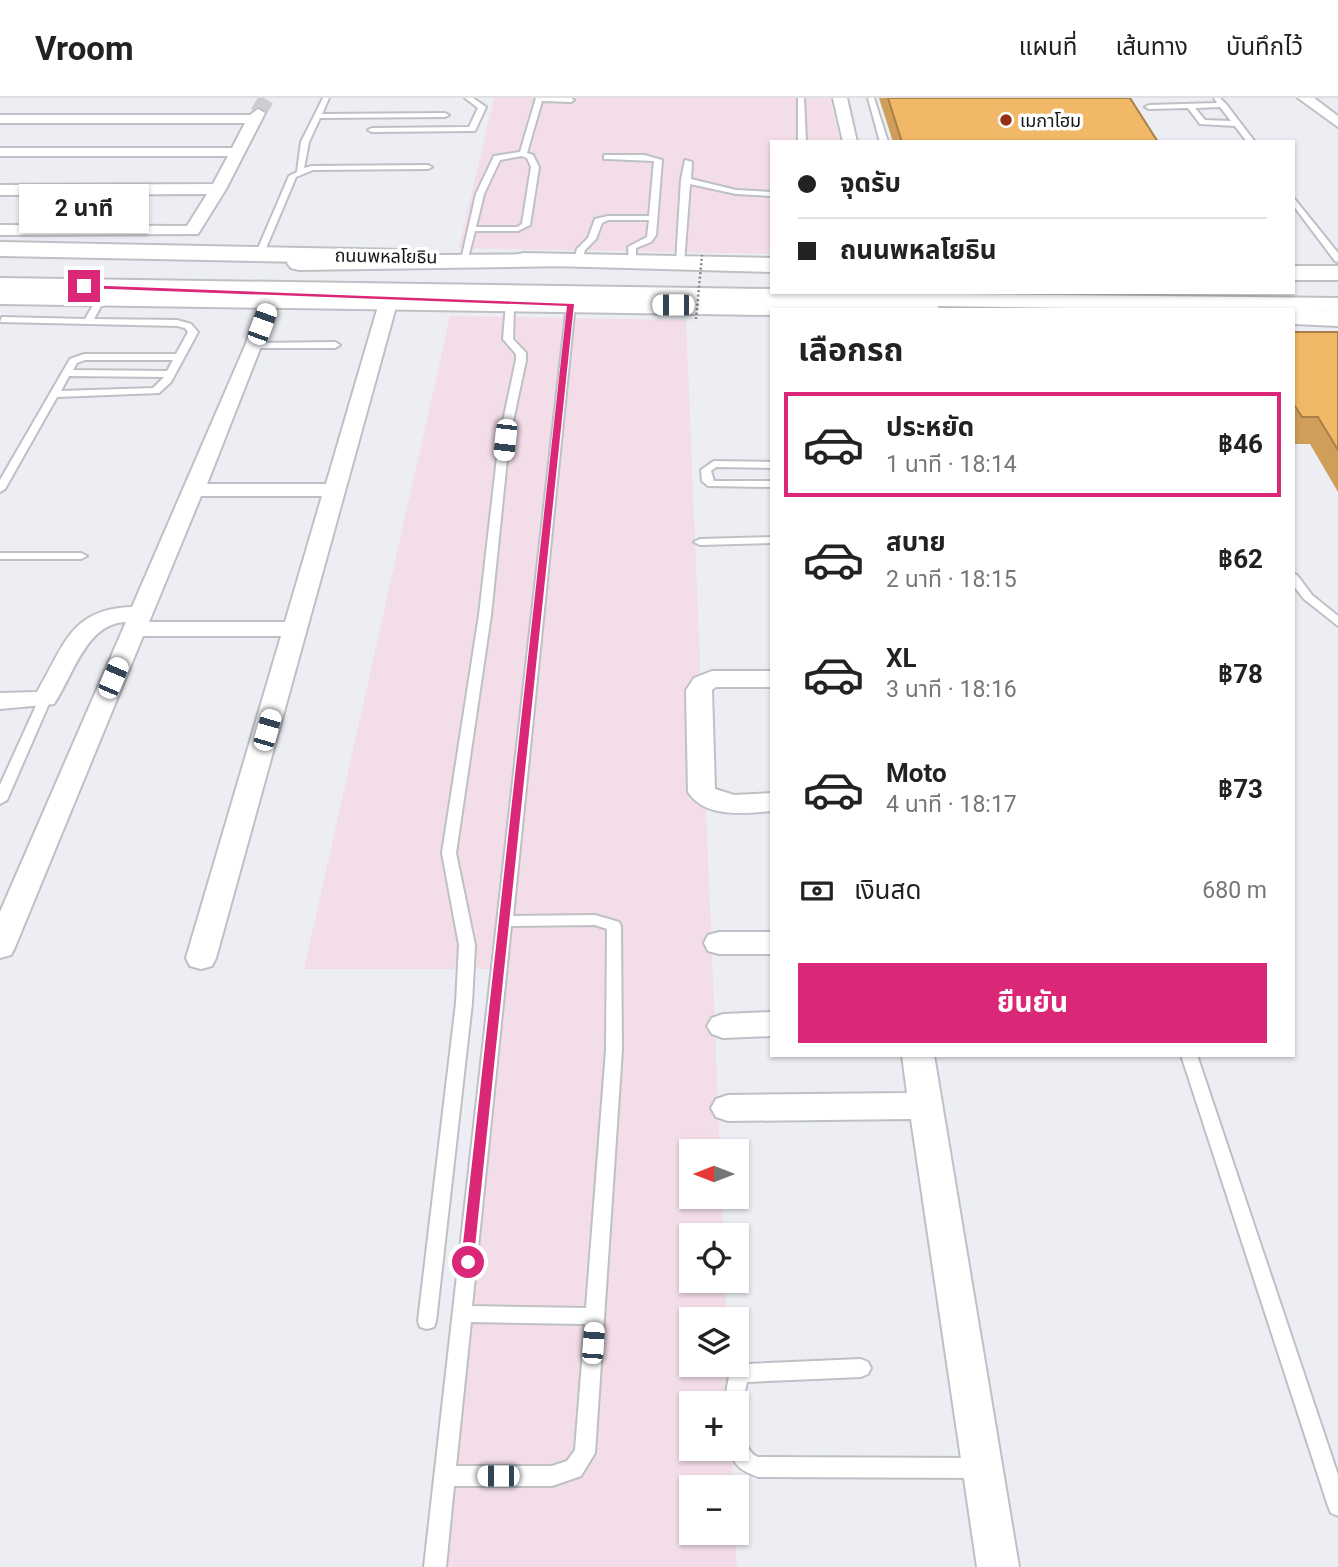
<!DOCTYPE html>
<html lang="th">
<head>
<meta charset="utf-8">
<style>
	body { margin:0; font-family:Roboto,"Noto Sans Thai",sans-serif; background:#f6f6f6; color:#222; height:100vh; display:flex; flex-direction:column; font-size:26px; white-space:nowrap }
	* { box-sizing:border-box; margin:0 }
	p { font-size:23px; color:#767676 }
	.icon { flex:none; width:38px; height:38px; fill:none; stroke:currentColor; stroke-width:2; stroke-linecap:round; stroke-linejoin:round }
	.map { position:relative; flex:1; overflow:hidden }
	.sheet { position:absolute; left:770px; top:210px; width:525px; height:749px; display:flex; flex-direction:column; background:#fff; border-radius:0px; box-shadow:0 2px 5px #0004 }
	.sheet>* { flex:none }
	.hud { position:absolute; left:770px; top:42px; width:525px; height:154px; border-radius:0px; box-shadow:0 2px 5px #0004; display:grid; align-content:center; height:154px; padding:0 28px; background:#fff }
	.needle { width:46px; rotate:270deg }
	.tools { position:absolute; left:679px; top:1041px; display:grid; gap:14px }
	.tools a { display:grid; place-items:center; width:70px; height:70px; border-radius:0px; background:#fff; box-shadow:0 2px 5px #0004; font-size:35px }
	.end { position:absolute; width:32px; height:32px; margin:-16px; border:9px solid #db2777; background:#fff; box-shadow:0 0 0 4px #fff }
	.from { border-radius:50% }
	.bubble { position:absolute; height:49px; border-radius:0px; background:#fff; box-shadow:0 2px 5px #0004; font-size:23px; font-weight:700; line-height:49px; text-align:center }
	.car { position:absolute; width:21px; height:42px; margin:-21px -10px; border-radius:9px; box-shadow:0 0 5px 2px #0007; background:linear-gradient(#fff 24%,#345 0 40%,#fff 0 76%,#345 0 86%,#fff 0) }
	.hud b { display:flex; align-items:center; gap:24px; height:66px; font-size:26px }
	.hud b+b { border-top:2px solid #e0e0e0 }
	.hud i { width:18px; height:18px; background:#222 }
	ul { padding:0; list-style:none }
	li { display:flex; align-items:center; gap:21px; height:105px; margin:0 14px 10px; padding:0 14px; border:4px solid transparent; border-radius:0px }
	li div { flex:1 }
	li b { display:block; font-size:26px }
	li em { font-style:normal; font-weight:700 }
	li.current { border-color:#db2777 }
	li>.icon { width:63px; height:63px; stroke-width:1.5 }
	h2 { padding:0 28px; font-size:32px; line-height:84px }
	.pay { display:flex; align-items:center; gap:18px; height:77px; padding:0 28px; font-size:26px }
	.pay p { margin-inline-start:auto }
	.action { display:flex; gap:14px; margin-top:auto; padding:14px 28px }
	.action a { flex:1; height:80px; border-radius:0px; background:#db2777; color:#fff; font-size:28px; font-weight:700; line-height:80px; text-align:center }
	header { display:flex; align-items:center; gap:42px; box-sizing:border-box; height:98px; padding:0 35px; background:#fff; border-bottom:2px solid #e0e0e0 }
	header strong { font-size:33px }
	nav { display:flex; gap:38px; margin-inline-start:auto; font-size:24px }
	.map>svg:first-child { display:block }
	.industrial { fill:#f3dde9 }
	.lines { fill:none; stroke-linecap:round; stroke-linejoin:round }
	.minor-tunnel { stroke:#cccdd2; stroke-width:16; stroke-dasharray:16 8; stroke-linecap:butt }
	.service-casing { stroke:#bec0c5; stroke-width:4 }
	.minor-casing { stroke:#bec0c5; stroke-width:4 }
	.secondary-casing { stroke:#bec0c5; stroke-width:4 }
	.trunk-casing { stroke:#bec0c5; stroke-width:4 }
	.service { fill:#fff; fill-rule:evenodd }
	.minor { fill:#fff; fill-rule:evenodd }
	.secondary { fill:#fff; fill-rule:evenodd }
	.trunk { fill:#fff; fill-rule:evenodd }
	.path-bridge { stroke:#86878a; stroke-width:2.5; stroke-dasharray:2 2.5; stroke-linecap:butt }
	.wall { fill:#cf9e59 }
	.building { fill:#f1b867; stroke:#a98148; stroke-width:2 }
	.route { fill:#db2777 }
	.poi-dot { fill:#972f14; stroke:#fff; stroke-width:2.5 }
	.labels { text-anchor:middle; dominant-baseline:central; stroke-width:7; stroke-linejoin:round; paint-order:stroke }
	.far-poi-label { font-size:18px; fill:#141516; stroke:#fff; text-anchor:start }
	.far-street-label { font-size:18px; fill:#141516; stroke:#fff }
</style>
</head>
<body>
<header>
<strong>Vroom</strong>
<nav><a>แผนที่</a><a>เส้นทาง</a><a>บันทึกไว้</a></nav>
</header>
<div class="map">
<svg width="1338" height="1469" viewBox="0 0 1338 1469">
	<rect width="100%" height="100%" fill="#eceef3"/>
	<!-- industrial -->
	<path class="industrial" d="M494,0H830L840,44H772V156L459,150Z
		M450,218L686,222L720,1053L691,1054V1099H722L723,1137L691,1138V1183H725L727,1221L691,1222V1267H728L730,1305L691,1306V1351H732L733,1389L691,1390V1435H735L737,1469H438L494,871H304Z"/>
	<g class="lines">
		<!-- minor-tunnel -->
		<path class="minor-tunnel" d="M258,15L267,0"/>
		<!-- service casing -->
		<g class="service-casing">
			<path id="service" d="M323,0H329L322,16L445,15L449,17L445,19L320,20L309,44L304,70L312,68L428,67L432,69L428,71L313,72L296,79L264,155L257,157L256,155L289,78L297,74L301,44Z
				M465,0H473L486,9L475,33L372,34L368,32L372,30L469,29L478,10Z
				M536,0H571L574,2L571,4L542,3L527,55L533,57L539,69L530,127L518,133H475L468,160L461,162L476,96L494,58L520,54ZM522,58L527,60L531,69L522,126L517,129H476L484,96L500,62Z
				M798,0H804L806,44H798Z
				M868,0H874L888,44H880Z
				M1214,0H1220L1226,6L1255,44H1247L1235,28L1200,26L1188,10L1149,11L1145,9L1149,7L1217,5ZM1220,9L1231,23L1205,22L1195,10Z
				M604,57H644L662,62L656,137L651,144L636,150V166L629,164L628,149L647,139L649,122H608L602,125L596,141L585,152L581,165L574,163L577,151L588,140L595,121L608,118H649L654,63L607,61H604Z
				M685,62L692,64L691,81L736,92L772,94V98L736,96L690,86L684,165L680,168L676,165L681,82Z
				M1293,99L1338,155V164L1335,163L1293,107Z
				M101,198L105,201L94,221L177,222L191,226L198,234L171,284L159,295L57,299L5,391L0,394V382L70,261L84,256H176L188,234L185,230L177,228L0,224L2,219L85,221L98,199ZM85,262H173L167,273L73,272L77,265ZM69,278L164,279L153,290L61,293Z
				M510,203L514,206L513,241L526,255V262L509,342L491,517L456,755L475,847L472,905L436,1223L434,1229L427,1231L420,1229L418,1223L456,905L459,847L442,755L479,517L499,342L516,262V256L503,241L506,206Z
				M571,203L575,206L513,818L595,817L619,824L621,828L622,952L595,1355L581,1378L552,1388H454L446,1469H424L567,206ZM595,827L607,831L606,952L586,1210L472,1208L511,828ZM471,1224L585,1226L575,1352L567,1363L552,1368H456Z
				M254,245L335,244L340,247L335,250H251L249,248Z
				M714,363L772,364V370L716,369L711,373L714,383H772V389L708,388L702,383L701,372Z
				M772,439V445L700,447L694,444L700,441Z
				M0,455H81L87,458L81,461H0Z
				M1293,476L1297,477L1312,497L1338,518V528L1304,501L1293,487Z
				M45,597L51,601L7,702L0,706V687L39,601Z
				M1181,957H1197L1338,1377V1418L1331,1415L1328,1408Z
				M861,1261L868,1264L871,1270L868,1276L861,1279L747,1284L741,1312L737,1314V1306H724L730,1273L745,1266Z
				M737,1340C748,1343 748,1356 758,1359L981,1360L988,1363L991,1370L988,1377L981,1380L758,1379C740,1372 736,1369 728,1351H737Z"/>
		</g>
		<!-- minor casing -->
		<g class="minor-casing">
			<path id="minor" d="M833,0H847L857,44H843Z
				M1298,0H1314L1338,18V29Z
				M258,11L265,15L226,91L198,136L0,137V127L187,128L207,96L0,97V87L213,86L228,58H0V50H232L245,25H0V17H250Z
				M269,200L278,205L207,386H326L379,205L388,200L397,205L216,860L212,868L201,871L190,868L186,860L281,538H143L15,849L11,857L0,860V814L126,524C86,525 73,578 54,606L0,611V595L37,594C65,547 70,511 132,509L245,248L260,205ZM201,398H322L285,524H149Z
				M712,573H772V589H716L712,592L715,691L734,697L772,695V713C744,715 706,721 688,694L686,592L694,580Z
				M719,834H772V856H719L708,853L704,845L708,837Z
				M772,914V938L723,940L712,936L707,928L712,920L723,916Z
				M902,957H934L1019,1469H977L911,1021L728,1023L716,1019L711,1010L716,1001L728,997L907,995Z"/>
		</g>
		<!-- secondary casing -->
		<g class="secondary-casing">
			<path id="secondary" d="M0,144L404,152L412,154L416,159L412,164L404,166L0,158Z
				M523,155L772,160V174L515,167L511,162L515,157Z
				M1293,168H1338V182H1293Z
				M0,192L928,205L937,207L940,212H772V217L0,206Z
				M1292,212H1293L1338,214V228L1293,226Z"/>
		</g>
		<!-- trunk casing -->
		<g class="trunk-casing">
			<path id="trunk" d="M562,156L570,158L574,163L570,168L299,172L291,170L287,165L291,160L299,158Z
				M0,180L772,191V194L1338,200V214L0,194Z"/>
		</g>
		<!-- service -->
		<use href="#service" class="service"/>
		<!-- minor -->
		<use href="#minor" class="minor"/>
		<!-- secondary -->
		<use href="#secondary" class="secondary"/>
		<!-- trunk -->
		<use href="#trunk" class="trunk"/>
		<!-- path-bridge -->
		<path class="path-bridge" d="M696,221L702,157"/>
	</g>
	<!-- wall -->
	<path class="wall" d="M879,0H1130L1158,44H893Z
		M1293,234H1338V394L1310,346H1294L1293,345Z"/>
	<!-- building -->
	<path class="building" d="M888,0H1130L1158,44H902Z
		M1293,234H1338V352L1318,319H1302L1293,305Z"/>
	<!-- route -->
	<path class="route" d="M81,187L574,206L473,1168H463L461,1164L567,208L84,190Z"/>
	<!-- markers -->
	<circle class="poi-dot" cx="1006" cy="22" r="7"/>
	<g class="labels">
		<!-- far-poi labels -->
		<g class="far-poi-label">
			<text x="1020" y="22">เมกาโฮม</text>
		</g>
		<!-- far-street labels -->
		<g class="far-street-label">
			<text transform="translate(386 158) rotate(1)">ถนนพหลโยธิน</text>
		</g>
	</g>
</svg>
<div class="tools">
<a><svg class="needle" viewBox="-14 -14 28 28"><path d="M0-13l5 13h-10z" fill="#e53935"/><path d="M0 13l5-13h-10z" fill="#767676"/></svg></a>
<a><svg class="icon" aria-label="locate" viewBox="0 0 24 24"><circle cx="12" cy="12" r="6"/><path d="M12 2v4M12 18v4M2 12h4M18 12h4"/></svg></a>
<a><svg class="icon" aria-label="layers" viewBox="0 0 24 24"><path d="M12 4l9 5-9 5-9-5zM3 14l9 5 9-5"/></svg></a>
<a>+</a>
<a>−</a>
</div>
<i class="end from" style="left:468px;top:1164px"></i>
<i class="end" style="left:84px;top:188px"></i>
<div class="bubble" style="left:19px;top:86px;width:130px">2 นาที</div>
<i class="car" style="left:673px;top:207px;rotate:270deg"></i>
<i class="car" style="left:262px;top:226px;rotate:20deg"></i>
<i class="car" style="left:505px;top:342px;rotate:186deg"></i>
<i class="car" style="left:113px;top:580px;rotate:23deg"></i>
<i class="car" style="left:267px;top:632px;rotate:16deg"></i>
<i class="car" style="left:593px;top:1245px;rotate:4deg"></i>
<i class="car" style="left:498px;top:1378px;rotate:270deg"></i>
<div class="hud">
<b><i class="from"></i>จุดรับ</b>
<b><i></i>ถนนพหลโยธิน</b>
</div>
<section class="sheet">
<h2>เลือกรถ</h2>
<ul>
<li class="current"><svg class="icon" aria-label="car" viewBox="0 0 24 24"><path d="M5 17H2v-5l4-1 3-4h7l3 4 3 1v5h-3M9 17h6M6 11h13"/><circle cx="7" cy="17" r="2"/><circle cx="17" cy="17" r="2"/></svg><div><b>ประหยัด</b><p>1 นาที · 18:14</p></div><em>฿46</em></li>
<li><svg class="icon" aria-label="car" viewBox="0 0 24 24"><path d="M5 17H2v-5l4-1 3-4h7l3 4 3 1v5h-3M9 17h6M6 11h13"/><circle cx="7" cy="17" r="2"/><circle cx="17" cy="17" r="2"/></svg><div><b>สบาย</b><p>2 นาที · 18:15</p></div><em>฿62</em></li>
<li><svg class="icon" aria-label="car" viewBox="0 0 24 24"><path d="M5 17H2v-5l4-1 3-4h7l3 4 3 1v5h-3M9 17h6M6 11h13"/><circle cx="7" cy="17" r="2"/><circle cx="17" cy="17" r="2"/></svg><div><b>XL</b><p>3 นาที · 18:16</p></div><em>฿78</em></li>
<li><svg class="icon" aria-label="car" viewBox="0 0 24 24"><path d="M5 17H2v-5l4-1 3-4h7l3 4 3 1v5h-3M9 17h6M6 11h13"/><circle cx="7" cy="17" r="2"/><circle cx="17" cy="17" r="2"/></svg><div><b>Moto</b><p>4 นาที · 18:17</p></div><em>฿73</em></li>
</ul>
<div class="pay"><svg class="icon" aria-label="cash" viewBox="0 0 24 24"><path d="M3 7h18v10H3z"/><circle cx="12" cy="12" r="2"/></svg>เงินสด<p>680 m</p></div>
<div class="action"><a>ยืนยัน</a></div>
</section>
</div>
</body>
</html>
